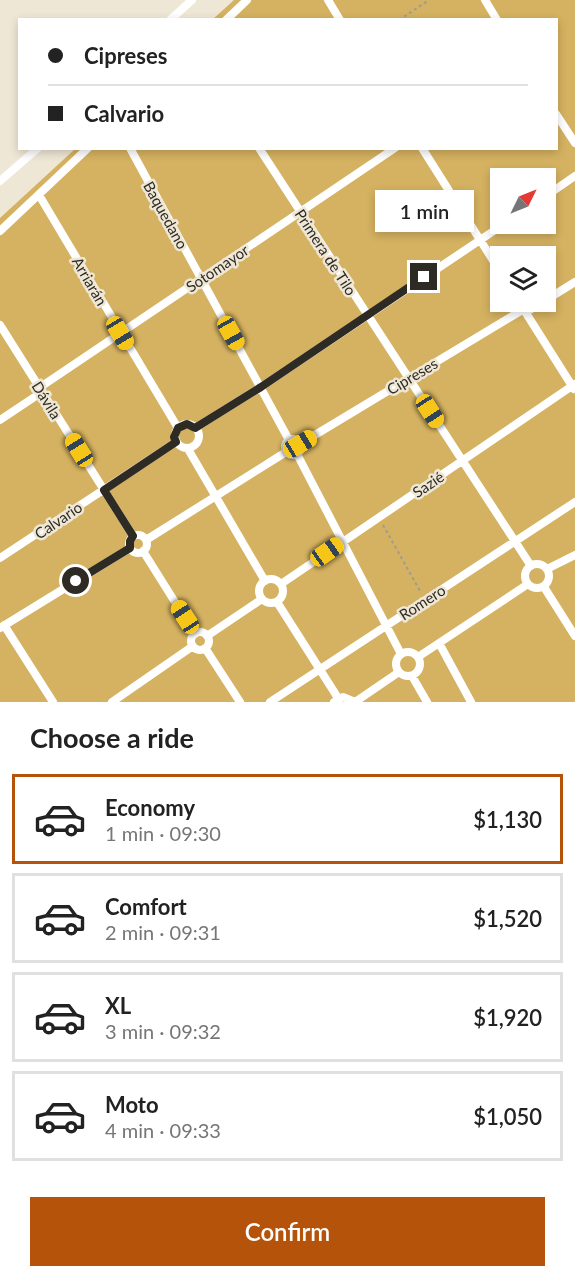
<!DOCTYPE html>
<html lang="en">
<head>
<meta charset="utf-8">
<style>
	body { margin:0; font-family:Lato,sans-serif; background:#f2f2f2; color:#222; height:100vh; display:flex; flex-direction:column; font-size:22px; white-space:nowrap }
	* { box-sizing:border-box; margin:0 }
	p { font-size:20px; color:#767676 }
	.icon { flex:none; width:33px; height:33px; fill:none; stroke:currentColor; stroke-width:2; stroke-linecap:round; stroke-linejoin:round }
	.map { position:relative; height:702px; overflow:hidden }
	.drawer { display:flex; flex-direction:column; background:#fff; flex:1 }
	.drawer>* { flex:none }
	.guide { position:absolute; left:18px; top:18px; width:540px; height:132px; border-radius:0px; box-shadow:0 3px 9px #0003; display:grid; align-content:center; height:132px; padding:0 30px; background:#fff }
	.needle { width:39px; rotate:47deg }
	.tools { position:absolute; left:490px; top:168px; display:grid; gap:12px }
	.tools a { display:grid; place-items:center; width:66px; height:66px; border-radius:0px; background:#fff; box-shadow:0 3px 9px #0003; font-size:30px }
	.end { position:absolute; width:27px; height:27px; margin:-14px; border:8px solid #2e2b25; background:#fff; box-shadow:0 0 0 3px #fff }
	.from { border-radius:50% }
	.bubble { position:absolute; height:42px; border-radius:0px; background:#fff; box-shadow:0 3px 9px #0003; font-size:20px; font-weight:600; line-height:42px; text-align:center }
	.car { position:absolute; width:18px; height:36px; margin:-18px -9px; border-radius:8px; box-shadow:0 0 4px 2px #0007; background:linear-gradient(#f5c518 24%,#345 0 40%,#f5c518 0 76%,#345 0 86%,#f5c518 0) }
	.guide b { display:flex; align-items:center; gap:21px; height:57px; font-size:22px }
	.guide b+b { border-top:2px solid #e0e0e0 }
	.guide i { width:15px; height:15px; background:#222 }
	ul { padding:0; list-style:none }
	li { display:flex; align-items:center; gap:18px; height:90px; margin:0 12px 9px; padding:0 18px; border:3px solid #e0e0e0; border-radius:0px }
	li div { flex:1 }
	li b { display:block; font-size:22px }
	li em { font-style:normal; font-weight:600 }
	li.selected { border-color:#b45309 }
	li>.icon { width:54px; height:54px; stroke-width:1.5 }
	h2 { padding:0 30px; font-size:27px; line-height:72px }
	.cta { display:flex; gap:12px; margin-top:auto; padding:12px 30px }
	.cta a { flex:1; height:69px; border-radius:0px; background:#b45309; color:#fff; font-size:24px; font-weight:600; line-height:69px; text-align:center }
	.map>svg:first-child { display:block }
	.green { fill:#d5b261; fill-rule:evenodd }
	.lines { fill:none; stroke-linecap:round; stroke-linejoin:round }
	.path { stroke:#a19b8e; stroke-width:2; stroke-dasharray:3 3; stroke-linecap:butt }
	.service { stroke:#fff; stroke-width:8 }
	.route { stroke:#2e2b25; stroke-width:8 }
	.labels { text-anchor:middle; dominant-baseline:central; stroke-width:5; stroke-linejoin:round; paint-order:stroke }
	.street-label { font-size:15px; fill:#2e2b25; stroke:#efe7d6 }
</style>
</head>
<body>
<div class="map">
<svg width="575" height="702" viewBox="0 0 575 702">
	<rect width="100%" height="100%" fill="#efe7d6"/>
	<!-- green -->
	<path class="green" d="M234,0H575V702H0V218L75,149L556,148V20L213,19ZM501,178H546V224H501ZM501,256H546V302H501Z"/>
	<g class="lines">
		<!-- path -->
		<path class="path" d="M399,20L429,0
			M383,525L420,591"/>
		<!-- service -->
		<path class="service" d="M328,0L340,20
			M485,0L497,20
			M170,20L192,0
			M226,20L247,0
			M556,114L575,143
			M130,148L289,440
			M259,148L531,566
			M422,148L501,273
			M0,181L38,148
			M39,195L178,428
			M546,196L575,176
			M0,231L88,148
			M546,300L575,282
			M519,302L574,389
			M526,312L543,302
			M0,325L133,536
			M39,388L395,148
			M0,420L42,392
			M175 436a12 12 0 1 1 24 0a12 12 0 1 1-24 0Z
			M195,428L261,387L504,224
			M285 447a8 8 0 1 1 16 0a8 8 0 1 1-16 0Z
			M300,444L524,309
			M188,449L265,581
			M297,454L401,654
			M129 544a9 9 0 1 1 18 0a9 9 0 1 1-18 0Z
			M146,540L286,452
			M143,551L195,634
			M0,558L176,442
			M525 576a12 12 0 1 1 24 0a12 12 0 1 1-24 0Z
			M547,569L575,555
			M259 591a12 12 0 1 1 24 0a12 12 0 1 1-24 0Z
			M281,584L575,384
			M544,587L575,636
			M277,602L338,698
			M4,625L53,702
			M0,628L130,548
			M191 641a9 9 0 1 1 18 0a9 9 0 1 1-18 0Z
			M207,636L262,599
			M439,643L471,702
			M205,648L240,702
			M396 664a12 12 0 1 1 24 0a12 12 0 1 1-24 0Z
			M418,657L528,584
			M412,676L427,702
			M112,702L193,646
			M270,702L575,502
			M334,702L343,697L355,702
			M355,702L399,672"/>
	</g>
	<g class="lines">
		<!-- route -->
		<path class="route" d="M76,581L130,548V541L133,536L104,490L176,442L174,437L178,428L187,424L195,428L261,387L424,277"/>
	</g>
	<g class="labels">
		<!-- street labels -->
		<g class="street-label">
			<text transform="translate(166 215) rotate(61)">Baquedano</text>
			<text transform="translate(326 252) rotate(57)">Primera de Tilo</text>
			<text transform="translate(217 268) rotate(-34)">Sotomayor</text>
			<text transform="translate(90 281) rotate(60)">Arriarán</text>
			<text transform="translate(412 376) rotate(-31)">Cipreses</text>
			<text transform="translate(47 400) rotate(58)">Dávila</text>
			<text transform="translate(428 484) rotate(-34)">Sazié</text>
			<text transform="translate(58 520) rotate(-34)">Calvario</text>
			<text transform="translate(422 602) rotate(-33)">Romero</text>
		</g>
	</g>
</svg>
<div class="tools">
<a><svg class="needle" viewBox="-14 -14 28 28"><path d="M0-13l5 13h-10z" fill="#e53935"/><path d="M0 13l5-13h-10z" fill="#767676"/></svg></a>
<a><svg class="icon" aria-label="layers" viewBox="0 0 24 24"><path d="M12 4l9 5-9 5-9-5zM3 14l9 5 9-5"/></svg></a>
</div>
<i class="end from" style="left:76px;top:581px"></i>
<i class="end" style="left:424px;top:277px"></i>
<div class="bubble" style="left:375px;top:190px;width:99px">1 min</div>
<i class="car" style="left:120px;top:333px;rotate:149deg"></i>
<i class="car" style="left:231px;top:333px;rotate:151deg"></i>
<i class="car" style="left:430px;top:411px;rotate:147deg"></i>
<i class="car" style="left:300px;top:444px;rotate:59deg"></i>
<i class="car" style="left:79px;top:450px;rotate:328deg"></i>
<i class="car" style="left:327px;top:552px;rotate:55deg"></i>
<i class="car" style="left:185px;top:617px;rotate:327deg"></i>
<div class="guide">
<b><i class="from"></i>Cipreses</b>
<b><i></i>Calvario</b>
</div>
</div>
<section class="drawer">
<h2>Choose a ride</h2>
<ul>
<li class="selected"><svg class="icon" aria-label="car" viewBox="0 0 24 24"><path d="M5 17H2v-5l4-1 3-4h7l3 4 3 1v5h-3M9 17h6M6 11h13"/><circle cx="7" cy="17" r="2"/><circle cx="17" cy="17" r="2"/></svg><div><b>Economy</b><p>1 min · 09:30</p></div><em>$1,130</em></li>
<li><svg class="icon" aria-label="car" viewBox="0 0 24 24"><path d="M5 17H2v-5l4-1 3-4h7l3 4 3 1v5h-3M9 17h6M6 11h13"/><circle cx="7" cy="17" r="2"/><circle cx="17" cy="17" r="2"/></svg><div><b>Comfort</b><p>2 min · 09:31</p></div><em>$1,520</em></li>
<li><svg class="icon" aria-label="car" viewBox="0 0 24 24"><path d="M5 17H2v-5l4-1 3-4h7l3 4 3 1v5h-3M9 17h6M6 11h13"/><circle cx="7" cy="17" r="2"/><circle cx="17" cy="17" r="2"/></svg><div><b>XL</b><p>3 min · 09:32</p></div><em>$1,920</em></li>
<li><svg class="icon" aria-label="car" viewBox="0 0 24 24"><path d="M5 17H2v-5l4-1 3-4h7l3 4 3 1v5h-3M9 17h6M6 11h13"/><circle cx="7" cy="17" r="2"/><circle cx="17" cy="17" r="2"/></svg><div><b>Moto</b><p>4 min · 09:33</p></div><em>$1,050</em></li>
</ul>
<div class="cta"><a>Confirm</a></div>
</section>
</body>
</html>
